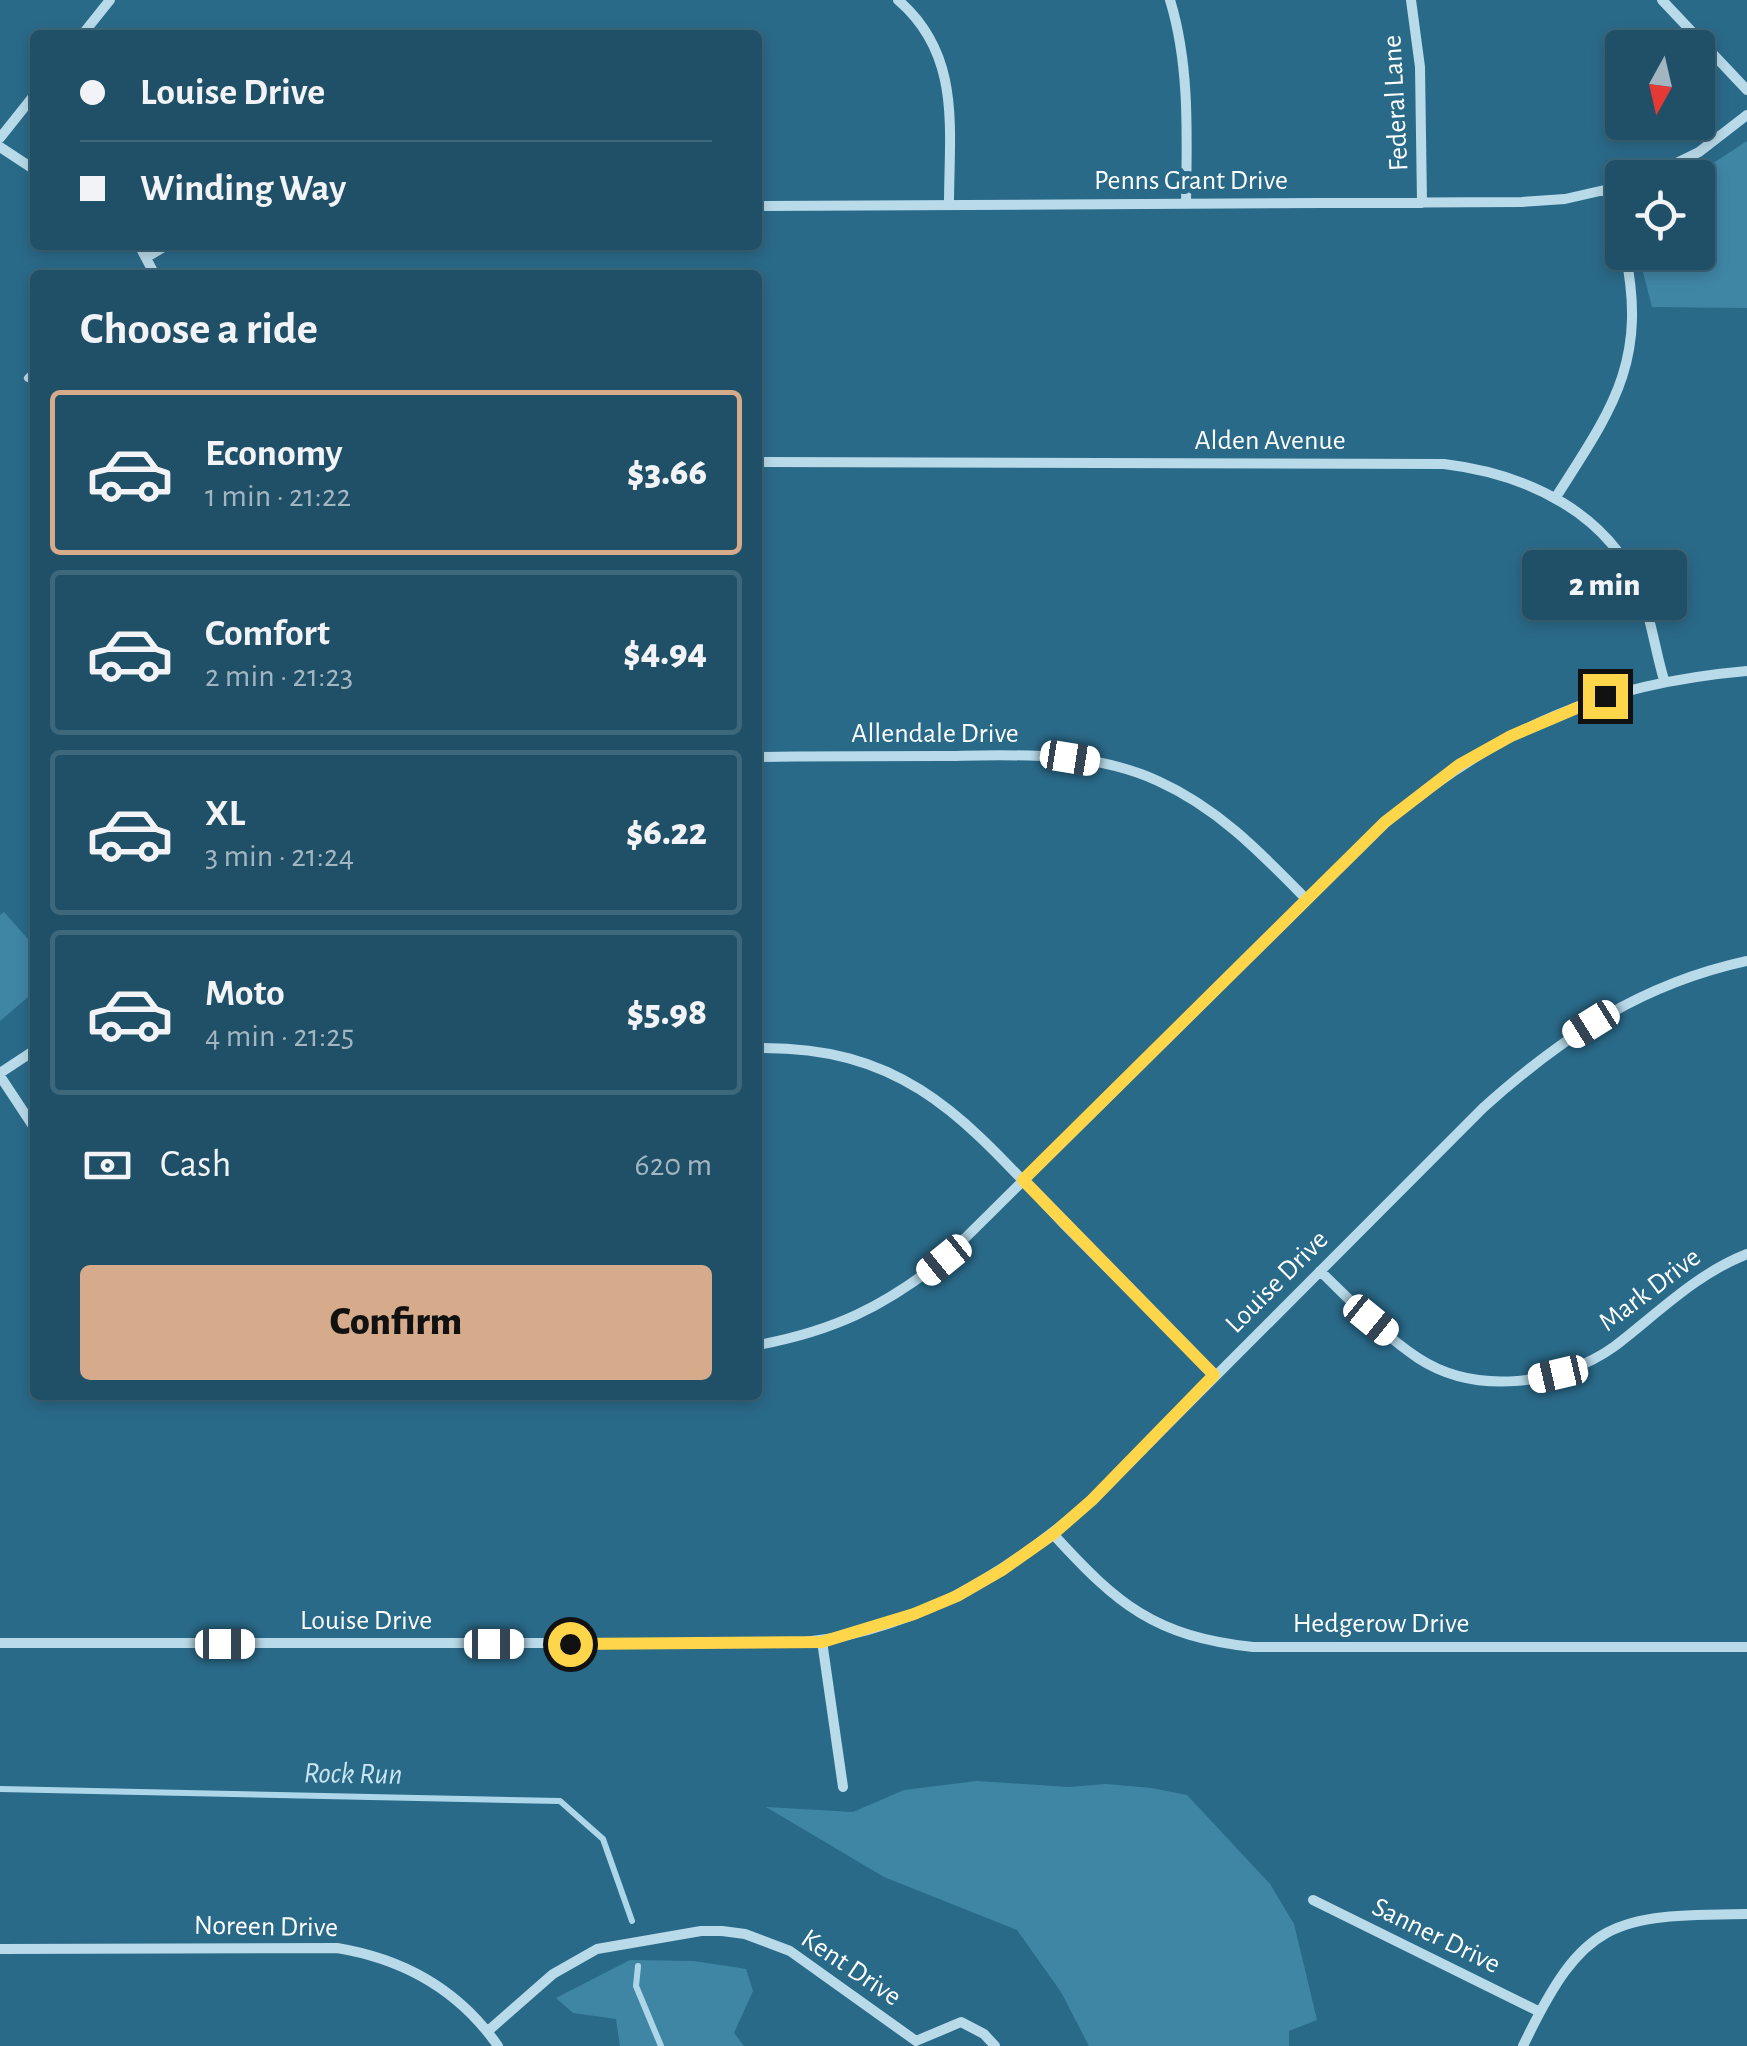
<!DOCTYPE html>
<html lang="en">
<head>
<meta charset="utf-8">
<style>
	body { margin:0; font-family:"Alegreya Sans",sans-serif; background:#2d5a70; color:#f1f3f6; height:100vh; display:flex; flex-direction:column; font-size:38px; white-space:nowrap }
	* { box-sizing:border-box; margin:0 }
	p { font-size:32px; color:#a2b5c0 }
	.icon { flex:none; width:55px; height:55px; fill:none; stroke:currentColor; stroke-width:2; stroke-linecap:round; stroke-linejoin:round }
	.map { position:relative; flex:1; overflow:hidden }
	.panel { position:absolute; left:30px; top:270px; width:732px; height:1130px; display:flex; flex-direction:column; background:#205067; border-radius:10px; box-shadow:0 5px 15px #0003,0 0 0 2px #3d677b }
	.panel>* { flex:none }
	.hud { position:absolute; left:30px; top:30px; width:732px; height:220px; border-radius:10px; box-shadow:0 5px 15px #0003,0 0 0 2px #3d677b; display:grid; align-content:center; height:220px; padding:0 50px; background:#205067 }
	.needle { width:65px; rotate:188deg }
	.tools { position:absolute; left:1605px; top:30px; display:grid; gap:20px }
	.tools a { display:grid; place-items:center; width:110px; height:110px; border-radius:10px; background:#205067; box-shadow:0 5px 15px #0003,0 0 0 2px #3d677b; font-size:50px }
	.end { position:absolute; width:45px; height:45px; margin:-22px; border:12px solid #ffd54a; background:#111; box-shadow:0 0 0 5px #111 }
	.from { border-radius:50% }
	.bubble { position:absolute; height:70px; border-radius:10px; background:#205067; box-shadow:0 5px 15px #0003,0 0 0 2px #3d677b; font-size:32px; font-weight:800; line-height:70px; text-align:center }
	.car { position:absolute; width:30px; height:60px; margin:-30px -15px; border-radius:12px; box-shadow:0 0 8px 2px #0007; background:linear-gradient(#fff 24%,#345 0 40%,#fff 0 76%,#345 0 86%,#fff 0) }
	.hud b { display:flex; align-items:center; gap:35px; height:95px; font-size:38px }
	.hud b+b { border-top:2px solid #3d677b }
	.hud i { width:25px; height:25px; background:#f1f3f6 }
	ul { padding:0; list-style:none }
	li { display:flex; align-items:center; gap:30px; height:165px; margin:0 20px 15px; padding:0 30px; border:5px solid #3d677b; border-radius:10px }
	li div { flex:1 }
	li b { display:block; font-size:38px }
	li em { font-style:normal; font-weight:800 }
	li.on { border-color:#d6ab8b }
	li>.icon { width:90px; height:90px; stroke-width:1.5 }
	h2 { padding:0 50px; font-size:45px; line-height:120px }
	.pay { display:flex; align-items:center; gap:25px; height:110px; padding:0 50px; font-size:38px }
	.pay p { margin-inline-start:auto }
	.button { display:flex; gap:20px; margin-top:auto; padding:20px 50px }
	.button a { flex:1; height:115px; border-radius:10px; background:#d6ab8b; color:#111; font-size:40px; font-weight:800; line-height:115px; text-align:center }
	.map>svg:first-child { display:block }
	.green { fill:#3f86a5 }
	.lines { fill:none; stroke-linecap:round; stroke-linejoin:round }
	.stream { stroke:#add7e9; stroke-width:6 }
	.lane { stroke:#b8dae9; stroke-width:8 }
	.street { stroke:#b8dae9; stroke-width:10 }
	.route { stroke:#ffd54a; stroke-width:12 }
	.labels { text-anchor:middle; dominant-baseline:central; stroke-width:10; stroke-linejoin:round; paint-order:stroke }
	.street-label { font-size:28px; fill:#fff; stroke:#2a6a89 }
	.water-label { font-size:30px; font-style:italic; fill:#cae5f2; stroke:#2a6a89 }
</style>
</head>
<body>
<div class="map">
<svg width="1747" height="2046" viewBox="0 0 1747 2046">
	<rect width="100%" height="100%" fill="#2a6a89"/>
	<!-- green -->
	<path class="green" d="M1747,141V308L1652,307L1638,253L1698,252V178L1692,177Z
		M4,912L35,947V991L0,1021V915Z
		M977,1781L1069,1787L1106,1784L1151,1788L1187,1795L1270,1884L1294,1924L1317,2020L1289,2031V2046H1089L1061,1992L1017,1930L884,1877L766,1807L853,1812L904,1790Z
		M630,1960L694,1961L746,1969L753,1991L734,2033L744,2046H620L616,2019L573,2013L556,1998Z"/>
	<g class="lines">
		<!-- stream -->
		<path class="stream" d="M0,1789L560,1801L603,1839L632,1921
			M638,1966L636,1986L661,2046"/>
		<!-- lane -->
		<path class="lane" d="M28,378L35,371"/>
		<!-- street -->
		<path class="street" d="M898,0C962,55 949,129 949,205
			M1170,0C1190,65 1187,136 1186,204
			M1411,0L1420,67L1422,203
			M1662,0L1747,90
			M82,35L110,0
			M0,138L35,94
			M0,147L35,170
			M1646,178L1699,152L1747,115
			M1608,190L1622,240
			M758,206L1522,202L1565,199L1622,186
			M139,245L155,275
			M147,257L167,245
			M758,462L1444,464C1527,474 1612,513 1643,598C1652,625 1656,653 1664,680
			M1556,497C1612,409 1648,362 1625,252
			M758,757C819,756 880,756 941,756C1013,755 1091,750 1158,781C1218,808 1261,853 1306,899
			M758,1048C909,1046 967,1122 1063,1223C1113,1274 1164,1324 1214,1375
			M0,1073L35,1050
			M0,1076L35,1129
			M1320,1271C1351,1301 1382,1334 1418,1358C1476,1396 1561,1385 1615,1346C1658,1313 1696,1274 1747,1254
			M758,1345C833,1331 884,1307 944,1259L1385,823C1500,728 1598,684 1747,671
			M1053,1534C1118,1605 1154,1636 1253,1647H1747
			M822,1641L843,1787
			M0,1643H786C904,1638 1006,1575 1093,1499L1483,1108C1562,1037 1641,984 1747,961
			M1313,1900L1540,2012
			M0,1949L337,1948C404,1959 459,1990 498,2046
			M488,2031L553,1974L597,1949L701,1931H722L745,1934L790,1951L916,2041
			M916,2041L961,2022L984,2034L995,2046
			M1523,2046C1584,1919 1611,1915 1747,1914"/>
	</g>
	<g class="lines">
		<!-- route -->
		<path class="route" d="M570,1644L822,1642L914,1614L957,1596L1002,1570L1053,1534L1092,1500L1214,1375L1023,1180L1385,822L1459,765L1511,736L1605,696"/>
	</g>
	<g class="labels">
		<!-- street labels -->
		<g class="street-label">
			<text transform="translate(1396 103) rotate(-93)">Federal Lane</text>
			<text x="1191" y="181">Penns Grant Drive</text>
			<text x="1270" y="441">Alden Avenue</text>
			<text x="935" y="734">Allendale Drive</text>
			<text transform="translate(1277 1282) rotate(-45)">Louise Drive</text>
			<text transform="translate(1650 1290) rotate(-37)">Mark Drive</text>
			<text x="366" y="1621">Louise Drive</text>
			<text x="1381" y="1624">Hedgerow Drive</text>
			<text transform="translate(266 1927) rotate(1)">Noreen Drive</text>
			<text transform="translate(1436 1936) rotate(26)">Sanner Drive</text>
			<text transform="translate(851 1968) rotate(34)">Kent Drive</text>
		</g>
		<!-- water labels -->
		<g class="water-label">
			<text transform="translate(353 1774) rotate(1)">Rock Run</text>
		</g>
	</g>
</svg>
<div class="tools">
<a><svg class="needle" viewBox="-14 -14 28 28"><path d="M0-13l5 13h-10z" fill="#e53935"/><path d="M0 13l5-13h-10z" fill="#a2b5c0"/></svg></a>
<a><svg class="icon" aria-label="locate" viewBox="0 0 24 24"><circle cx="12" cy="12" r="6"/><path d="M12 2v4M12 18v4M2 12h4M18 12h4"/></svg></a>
</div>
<i class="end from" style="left:570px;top:1644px"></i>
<i class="end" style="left:1605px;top:696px"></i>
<div class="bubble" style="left:1522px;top:550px;width:165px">2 min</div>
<i class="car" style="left:1070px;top:758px;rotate:99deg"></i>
<i class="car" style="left:1591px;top:1024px;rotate:238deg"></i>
<i class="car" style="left:944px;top:1260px;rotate:231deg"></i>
<i class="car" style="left:1371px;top:1320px;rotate:129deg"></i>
<i class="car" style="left:1558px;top:1374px;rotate:257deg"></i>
<i class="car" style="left:225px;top:1644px;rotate:90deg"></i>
<i class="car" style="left:494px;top:1644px;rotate:90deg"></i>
<div class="hud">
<b><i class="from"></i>Louise Drive</b>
<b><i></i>Winding Way</b>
</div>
<section class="panel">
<h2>Choose a ride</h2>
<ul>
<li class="on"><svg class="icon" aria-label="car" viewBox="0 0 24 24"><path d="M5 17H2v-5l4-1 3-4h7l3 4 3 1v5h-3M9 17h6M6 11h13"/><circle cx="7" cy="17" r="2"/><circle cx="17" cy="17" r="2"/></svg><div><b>Economy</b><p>1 min · 21:22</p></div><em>$3.66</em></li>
<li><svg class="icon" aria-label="car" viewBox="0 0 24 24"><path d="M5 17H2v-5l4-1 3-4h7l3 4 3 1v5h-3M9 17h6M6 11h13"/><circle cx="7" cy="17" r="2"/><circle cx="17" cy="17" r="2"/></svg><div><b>Comfort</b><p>2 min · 21:23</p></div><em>$4.94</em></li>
<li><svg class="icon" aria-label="car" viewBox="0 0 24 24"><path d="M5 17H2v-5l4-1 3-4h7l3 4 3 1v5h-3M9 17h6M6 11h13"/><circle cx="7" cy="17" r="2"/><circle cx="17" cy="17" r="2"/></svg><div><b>XL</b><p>3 min · 21:24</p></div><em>$6.22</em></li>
<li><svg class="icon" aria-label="car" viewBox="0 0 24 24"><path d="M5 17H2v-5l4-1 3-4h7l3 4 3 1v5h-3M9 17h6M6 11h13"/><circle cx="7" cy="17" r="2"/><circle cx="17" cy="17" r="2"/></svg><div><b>Moto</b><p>4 min · 21:25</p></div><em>$5.98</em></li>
</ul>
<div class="pay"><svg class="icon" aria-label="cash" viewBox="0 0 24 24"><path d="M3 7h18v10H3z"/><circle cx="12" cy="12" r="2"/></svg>Cash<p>620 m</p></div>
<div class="button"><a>Confirm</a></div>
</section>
</div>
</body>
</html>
